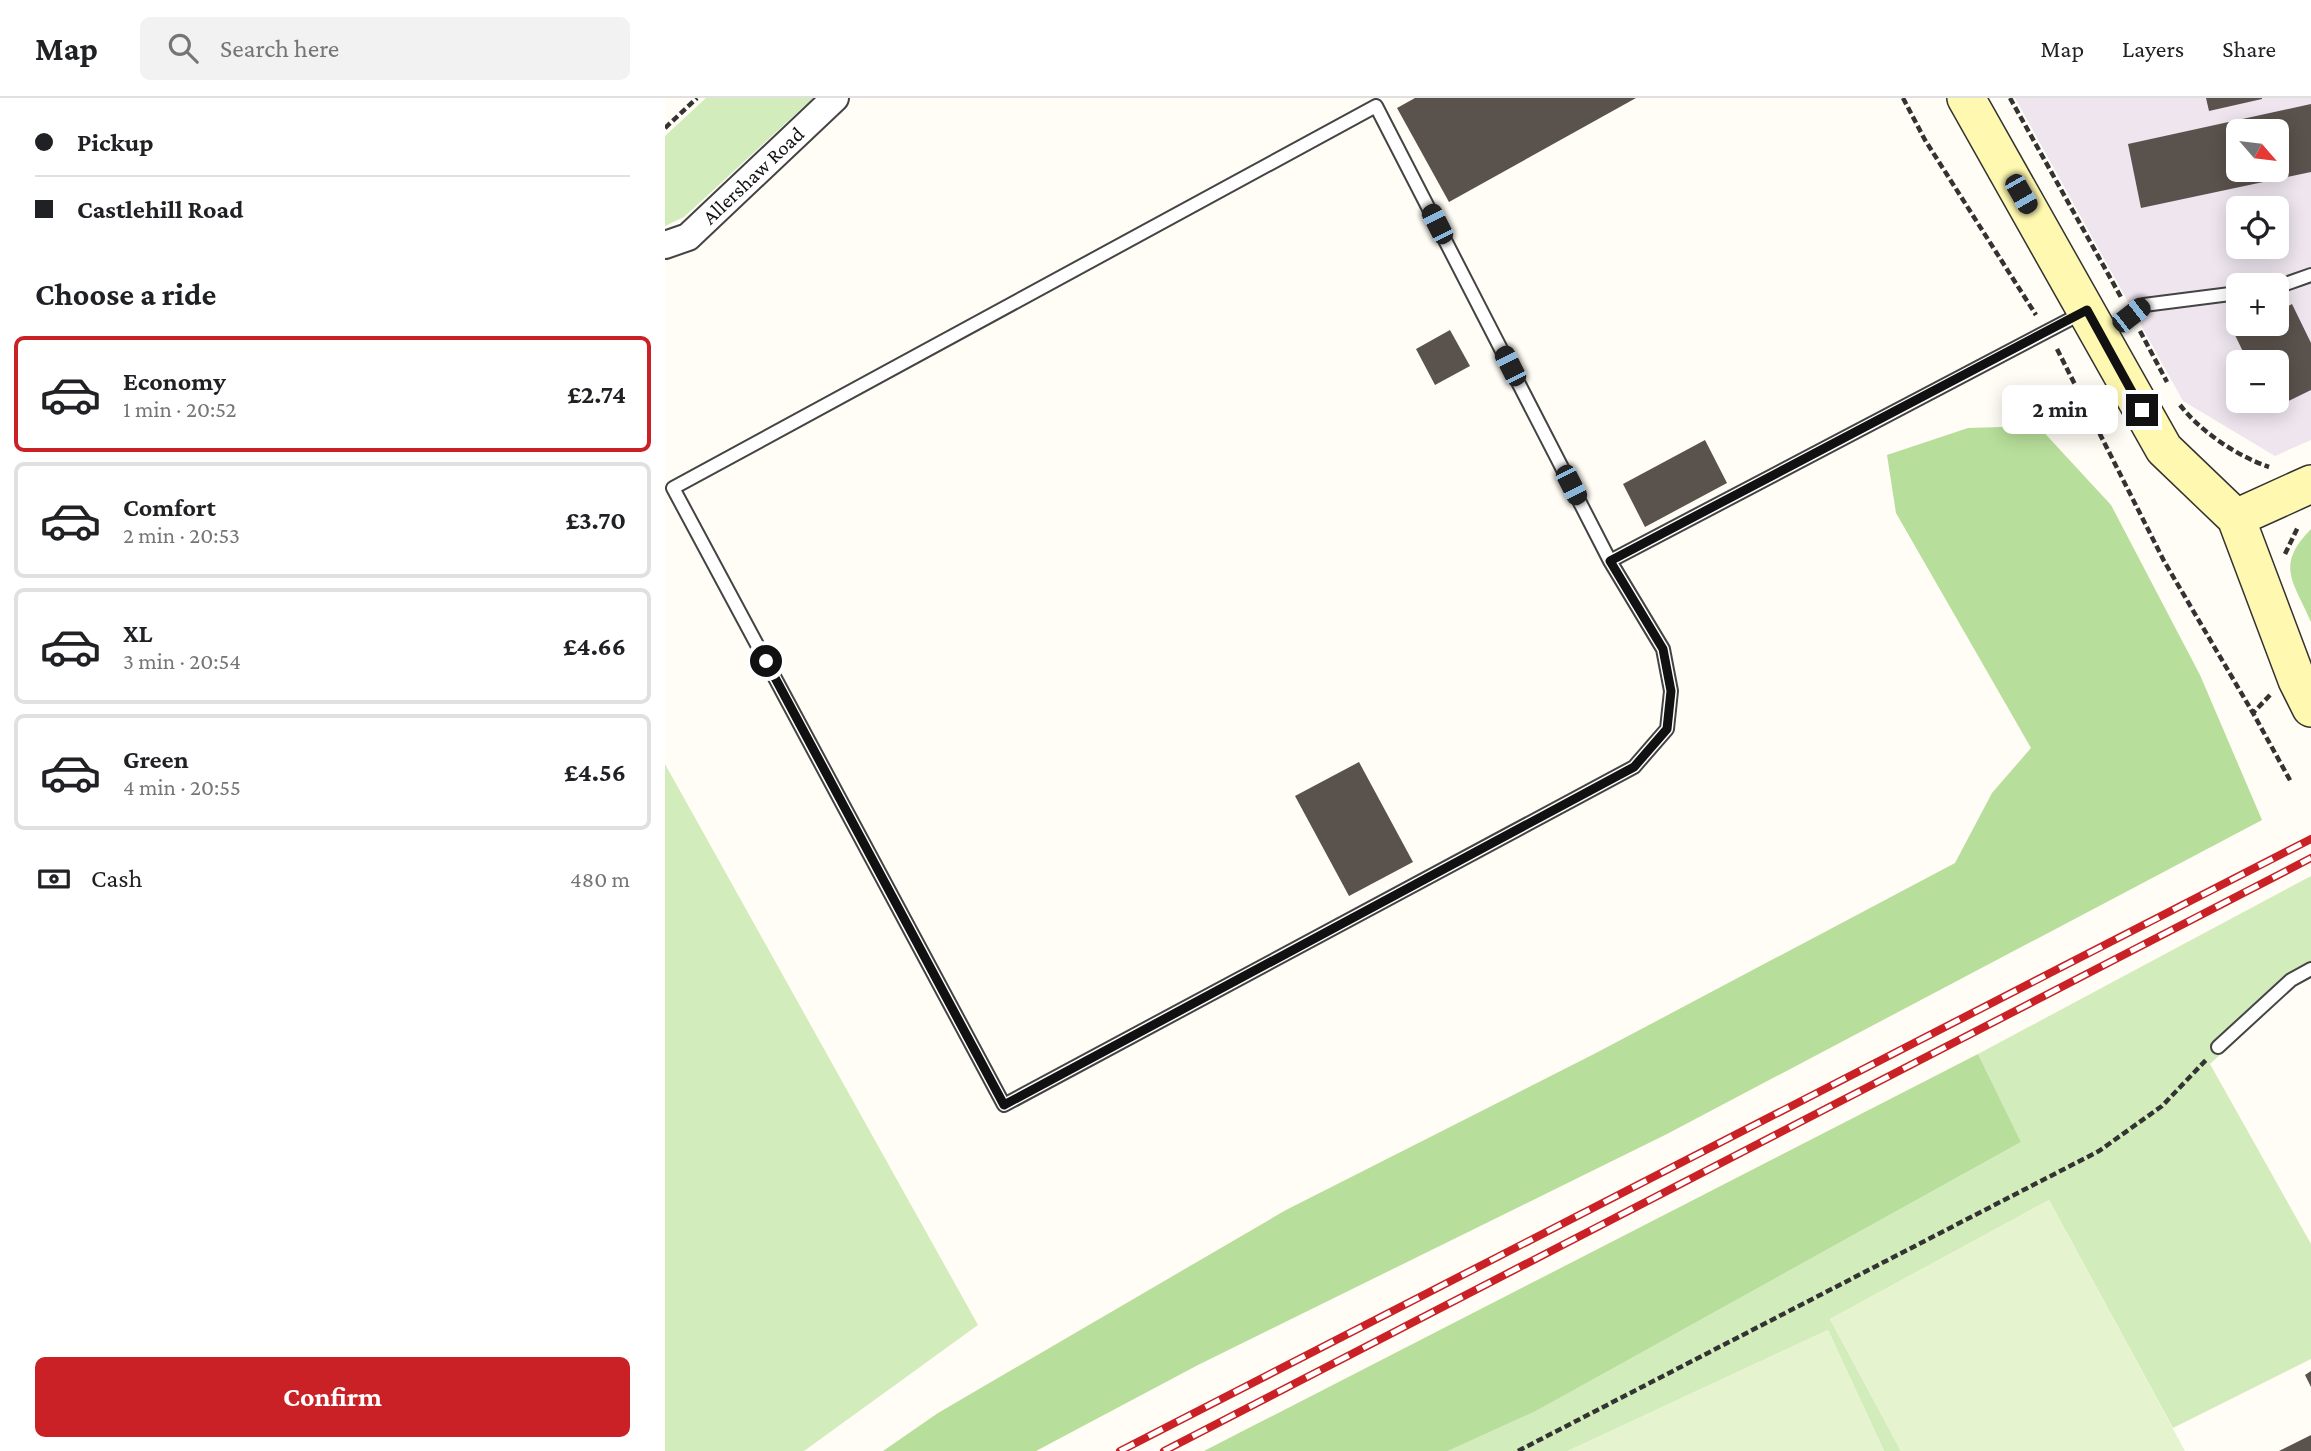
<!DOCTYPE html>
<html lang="en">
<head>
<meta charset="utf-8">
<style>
	body { margin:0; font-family:"Crimson Pro",serif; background:#f2f2f2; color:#202124; height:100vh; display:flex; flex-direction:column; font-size:26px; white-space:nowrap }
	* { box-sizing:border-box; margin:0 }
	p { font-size:23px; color:#757577 }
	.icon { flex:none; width:38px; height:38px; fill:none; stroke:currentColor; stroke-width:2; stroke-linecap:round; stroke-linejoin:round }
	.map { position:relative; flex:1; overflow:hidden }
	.details { display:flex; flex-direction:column; background:#fff; width:665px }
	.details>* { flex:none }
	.banner { display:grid; align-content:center; height:154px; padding:0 35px; background:#fff }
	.needle { width:46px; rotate:118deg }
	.fabs { position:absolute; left:1561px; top:21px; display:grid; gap:14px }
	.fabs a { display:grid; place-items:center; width:63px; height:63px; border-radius:10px; background:#fff; box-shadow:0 4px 18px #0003; font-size:35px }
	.end { position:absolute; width:32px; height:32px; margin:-16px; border:9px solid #111; background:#fff; box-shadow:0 0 0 4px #fff }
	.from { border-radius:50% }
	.bubble { position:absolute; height:49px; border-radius:10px; background:#fff; box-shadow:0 4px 18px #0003; font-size:23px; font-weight:700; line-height:49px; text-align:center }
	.car { position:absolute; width:21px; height:42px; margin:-21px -10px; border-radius:9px; box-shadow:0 0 5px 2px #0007; background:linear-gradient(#222 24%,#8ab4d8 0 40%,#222 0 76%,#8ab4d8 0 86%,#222 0) }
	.banner b { display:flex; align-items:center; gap:24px; height:66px; font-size:26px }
	.banner b+b { border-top:2px solid #e0e0e0 }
	.banner i { width:18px; height:18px; background:#202124 }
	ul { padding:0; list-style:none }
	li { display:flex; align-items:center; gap:21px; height:116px; margin:0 14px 10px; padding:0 21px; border:4px solid #e0e0e0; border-radius:10px }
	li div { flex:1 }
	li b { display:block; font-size:26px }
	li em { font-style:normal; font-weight:700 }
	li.current { border-color:#c92125 }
	li>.icon { width:63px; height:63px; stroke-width:1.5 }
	h2 { padding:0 35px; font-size:32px; line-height:84px }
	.pay { display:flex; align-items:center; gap:18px; height:77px; padding:0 35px; font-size:26px }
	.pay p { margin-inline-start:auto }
	.cta { display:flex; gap:14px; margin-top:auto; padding:14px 35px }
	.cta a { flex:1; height:80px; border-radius:10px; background:#c92125; color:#fff; font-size:28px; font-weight:700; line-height:80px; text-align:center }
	header { display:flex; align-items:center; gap:42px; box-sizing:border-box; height:98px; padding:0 35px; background:#fff; border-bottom:2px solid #e0e0e0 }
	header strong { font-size:33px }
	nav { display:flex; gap:38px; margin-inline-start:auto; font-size:24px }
	.search { width:490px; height:63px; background:#f2f2f2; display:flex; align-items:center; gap:18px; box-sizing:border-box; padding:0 24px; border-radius:10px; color:#757577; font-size:26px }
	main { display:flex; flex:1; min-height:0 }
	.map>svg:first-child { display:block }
	.industrial { fill:#eee5ef; fill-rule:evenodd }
	.green { fill:#d3ecbb }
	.forest { fill:#b7de9a }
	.pitch { fill:#e5f3ce }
	.building { fill:#5a524c; fill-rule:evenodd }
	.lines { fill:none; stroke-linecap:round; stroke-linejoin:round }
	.lane-casing { stroke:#444; stroke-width:16 }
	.street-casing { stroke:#444; stroke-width:30 }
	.secondary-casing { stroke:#333; stroke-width:40 }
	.path { stroke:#333; stroke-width:4.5; stroke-dasharray:7 3.5; stroke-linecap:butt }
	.lane { stroke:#fff; stroke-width:12 }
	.street { stroke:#fff; stroke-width:26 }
	.secondary { stroke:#fff8b0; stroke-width:37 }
	.rail-casing { stroke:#c92125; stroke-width:8 }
	.rail { stroke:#fff; stroke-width:5; stroke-dasharray:16; stroke-linecap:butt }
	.route { stroke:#111; stroke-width:9 }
	.labels { text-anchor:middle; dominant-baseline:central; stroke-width:7; stroke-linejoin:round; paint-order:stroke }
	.street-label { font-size:21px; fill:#111; stroke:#fff }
</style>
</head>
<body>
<header>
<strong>Map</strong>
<div class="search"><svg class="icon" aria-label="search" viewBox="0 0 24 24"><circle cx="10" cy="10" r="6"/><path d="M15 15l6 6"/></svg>Search here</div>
<nav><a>Map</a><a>Layers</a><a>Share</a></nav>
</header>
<main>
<section class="details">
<div class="banner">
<b><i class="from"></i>Pickup</b>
<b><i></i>Castlehill Road</b>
</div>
<h2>Choose a ride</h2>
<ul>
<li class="current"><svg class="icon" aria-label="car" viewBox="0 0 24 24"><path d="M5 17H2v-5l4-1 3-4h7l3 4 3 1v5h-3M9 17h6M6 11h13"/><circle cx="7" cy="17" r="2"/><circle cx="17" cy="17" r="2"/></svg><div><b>Economy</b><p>1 min · 20:52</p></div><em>£2.74</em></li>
<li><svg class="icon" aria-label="car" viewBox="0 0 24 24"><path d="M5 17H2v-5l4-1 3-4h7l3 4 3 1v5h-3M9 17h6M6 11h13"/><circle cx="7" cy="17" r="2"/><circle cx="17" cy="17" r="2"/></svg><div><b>Comfort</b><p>2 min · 20:53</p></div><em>£3.70</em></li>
<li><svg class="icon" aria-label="car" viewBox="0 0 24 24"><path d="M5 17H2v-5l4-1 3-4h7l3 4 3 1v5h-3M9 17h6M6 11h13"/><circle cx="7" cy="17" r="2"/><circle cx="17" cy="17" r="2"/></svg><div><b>XL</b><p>3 min · 20:54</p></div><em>£4.66</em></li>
<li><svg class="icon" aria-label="car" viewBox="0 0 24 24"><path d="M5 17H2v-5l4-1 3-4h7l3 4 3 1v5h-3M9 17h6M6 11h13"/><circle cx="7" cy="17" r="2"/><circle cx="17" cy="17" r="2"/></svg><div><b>Green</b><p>4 min · 20:55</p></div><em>£4.56</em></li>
</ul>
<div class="pay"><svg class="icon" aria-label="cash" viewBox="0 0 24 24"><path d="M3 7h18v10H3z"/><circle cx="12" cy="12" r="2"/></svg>Cash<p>480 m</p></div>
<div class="cta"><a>Confirm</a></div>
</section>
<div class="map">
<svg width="1646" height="1353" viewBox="0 0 1646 1353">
	<rect width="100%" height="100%" fill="#fffdf5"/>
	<!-- industrial -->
	<path class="industrial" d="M1350,0H1646V342L1610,358L1518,303ZM1573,33H1612V72H1573ZM1573,110H1612V149H1573ZM1573,187H1612V226H1573ZM1573,264H1612V303H1573Z"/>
	<!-- green -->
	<path class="green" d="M41,0H148L19,119L0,128V38Z
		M0,666L313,1227L139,1353H0Z
		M1646,778V877L1640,879L1545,966L1646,1146V1261L1508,1330L1384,1102L1165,1221L1236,1353H1219L1163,1232L903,1353H783L871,1313L1356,1044L1313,956Z"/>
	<!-- forest -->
	<path class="forest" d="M1373,328L1446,407L1535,577L1597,722L1002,1036L533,1267L371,1353H218L273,1315L621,1112L931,955L1290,765L1327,695L1366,650L1231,415L1222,357L1303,330Z
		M1646,431V524C1628,482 1610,468 1646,431Z
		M1313,956L1356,1044L871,1313L783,1353H539Z"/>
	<!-- pitch -->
	<path class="pitch" d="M1384,1102L1520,1353H1236L1165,1221Z
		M1163,1232L1219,1353H903Z"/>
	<!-- building -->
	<path class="building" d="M750,0H971L784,104L732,10Z
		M1541,0H1597V1L1544,13Z
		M1646,6V74L1476,110L1463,46ZM1573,33H1612V72H1573Z
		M1627,206L1646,245V292L1607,311L1602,303H1612V264H1583L1569,235L1587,226H1612V214Z
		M785,232L805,268L770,287L751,251Z
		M1040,342L1062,385L980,429L958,386Z
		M694,664L748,764L684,798L630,698Z
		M1646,1273V1289L1640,1277Z
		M1646,1337V1353H1614Z"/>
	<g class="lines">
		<!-- lane casing -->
		<g class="lane-casing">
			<path id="lane" d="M711,8L945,463L998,551L1006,593L1002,631L969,669L339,1007L8,390Z
				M1612,189L1646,177
				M1438,238L1479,207L1573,195
				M945,463L1419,214
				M1553,949L1626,882L1646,871"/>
		</g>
		<!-- street casing -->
		<g class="street-casing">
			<g id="street">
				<path id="s1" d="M0,147L23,139L170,0"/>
			</g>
		</g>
		<!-- secondary casing -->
		<g class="secondary-casing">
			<path id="secondary" d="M1301,0L1499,351L1571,420L1632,582L1646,610
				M1571,420L1646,386"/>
		</g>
		<!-- path -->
		<path class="path" d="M1238,0L1260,42L1371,217
			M1345,0L1457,201
			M0,30L32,0
			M1475,233L1502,284
			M1392,251L1499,463L1588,615
			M1515,307C1536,334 1572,358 1604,369
			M1620,456L1633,429
			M1605,597L1588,615L1626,684
			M853,1353L1434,1053L1497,1008L1541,962"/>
		<!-- lane -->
		<use href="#lane" class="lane"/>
		<!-- street -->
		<use href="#street" class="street"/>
		<!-- secondary -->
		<use href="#secondary" class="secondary"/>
		<!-- rail casing -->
		<g class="rail-casing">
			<path id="rail" d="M455,1353L1646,741
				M499,1353L1646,760"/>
		</g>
		<!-- rail -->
		<use href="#rail" class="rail"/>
	</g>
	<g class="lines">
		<!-- route -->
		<path class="route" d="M101,563L339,1007L969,669L1002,631L1006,593L998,551L945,463L1422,212L1477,312"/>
	</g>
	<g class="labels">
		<!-- street labels -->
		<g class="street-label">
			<text stroke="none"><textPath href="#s1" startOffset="114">Allershaw Road</textPath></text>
		</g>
	</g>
</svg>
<div class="fabs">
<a><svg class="needle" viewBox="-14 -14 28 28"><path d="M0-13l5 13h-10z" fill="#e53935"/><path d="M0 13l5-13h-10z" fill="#757577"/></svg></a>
<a><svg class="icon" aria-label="locate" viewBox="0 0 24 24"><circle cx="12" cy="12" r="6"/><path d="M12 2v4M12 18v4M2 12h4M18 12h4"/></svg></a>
<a>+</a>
<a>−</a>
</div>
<i class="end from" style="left:101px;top:563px"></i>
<i class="end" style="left:1477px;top:312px"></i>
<div class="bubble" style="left:1337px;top:287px;width:116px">2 min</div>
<i class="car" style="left:1356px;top:96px;rotate:150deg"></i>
<i class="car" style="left:772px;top:126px;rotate:333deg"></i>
<i class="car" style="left:1466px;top:217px;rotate:52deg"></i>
<i class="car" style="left:845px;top:268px;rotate:333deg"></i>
<i class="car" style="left:906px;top:387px;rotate:153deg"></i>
</div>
</main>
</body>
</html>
